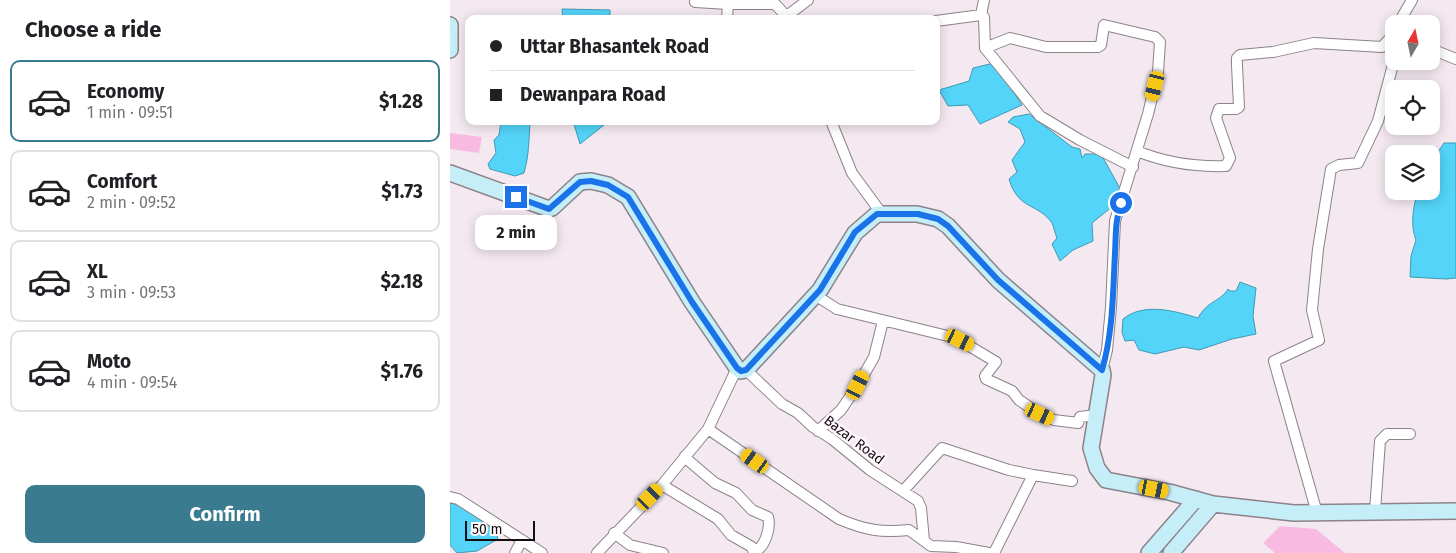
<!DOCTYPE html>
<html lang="en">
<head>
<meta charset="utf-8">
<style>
	body { margin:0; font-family:"Fira Sans",sans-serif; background:#f2f2f2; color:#202124; height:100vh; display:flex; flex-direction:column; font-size:19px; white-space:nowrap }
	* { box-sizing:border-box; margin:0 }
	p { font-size:16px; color:#757577 }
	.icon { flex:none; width:28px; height:28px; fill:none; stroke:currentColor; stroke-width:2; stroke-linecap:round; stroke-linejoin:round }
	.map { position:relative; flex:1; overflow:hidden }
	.sheet { display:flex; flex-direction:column; background:#fff; width:450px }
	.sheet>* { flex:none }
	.top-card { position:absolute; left:15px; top:15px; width:475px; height:110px; border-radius:10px; box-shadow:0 2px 12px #0003; display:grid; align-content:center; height:110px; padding:0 25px; background:#fff }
	.needle { width:32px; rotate:9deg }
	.controls { position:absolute; left:935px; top:15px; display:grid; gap:10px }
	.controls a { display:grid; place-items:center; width:55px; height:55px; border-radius:10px; background:#fff; box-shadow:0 2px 12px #0003; font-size:25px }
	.scale { position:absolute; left:15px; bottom:12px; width:70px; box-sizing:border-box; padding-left:5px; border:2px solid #130f11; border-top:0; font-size:14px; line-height:18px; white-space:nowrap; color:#130f11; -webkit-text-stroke:4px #fef8fc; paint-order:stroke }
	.end { position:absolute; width:22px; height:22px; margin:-11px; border:6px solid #1a73e8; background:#fff; box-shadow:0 0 0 2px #fff }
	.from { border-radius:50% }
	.bubble { position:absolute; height:35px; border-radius:10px; background:#fff; box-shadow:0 2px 12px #0003; font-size:16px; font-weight:700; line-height:35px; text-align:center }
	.car { position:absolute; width:15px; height:30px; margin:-15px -8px; border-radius:6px; box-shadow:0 0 4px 1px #0007; background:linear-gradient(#f5c518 24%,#345 0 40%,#f5c518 0 76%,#345 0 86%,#f5c518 0) }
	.top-card b { display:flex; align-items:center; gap:18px; height:48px; font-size:19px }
	.top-card b+b { border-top:1px solid #e0e0e0 }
	.top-card i { width:12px; height:12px; background:#202124 }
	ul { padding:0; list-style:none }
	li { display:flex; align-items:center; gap:15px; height:82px; margin:0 10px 8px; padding:0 15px; border:2px solid #e0e0e0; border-radius:10px }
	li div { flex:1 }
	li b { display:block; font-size:19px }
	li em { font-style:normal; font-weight:700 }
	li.selected { border-color:#3b7b8f }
	li>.icon { width:45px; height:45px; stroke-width:1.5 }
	h2 { padding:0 25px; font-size:22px; line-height:60px }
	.button { display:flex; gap:10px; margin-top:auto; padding:10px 25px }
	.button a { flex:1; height:58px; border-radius:10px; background:#3b7b8f; color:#fff; font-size:20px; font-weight:700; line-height:58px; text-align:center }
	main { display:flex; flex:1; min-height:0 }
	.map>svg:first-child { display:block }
	.green { fill:#f9bae2 }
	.water { fill:#53d4f8; stroke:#4099b3 }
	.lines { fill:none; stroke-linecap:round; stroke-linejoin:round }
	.street-casing { stroke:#8c8288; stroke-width:12 }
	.secondary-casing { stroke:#8c8288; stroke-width:18 }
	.street { stroke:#fff; stroke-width:10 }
	.secondary { stroke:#c5eef9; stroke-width:15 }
	.route { stroke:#1a73e8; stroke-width:6 }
	.labels { text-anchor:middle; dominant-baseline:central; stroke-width:5; stroke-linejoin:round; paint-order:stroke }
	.street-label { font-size:14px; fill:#130f11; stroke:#fef8fc }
</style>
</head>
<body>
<main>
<section class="sheet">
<h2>Choose a ride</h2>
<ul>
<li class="selected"><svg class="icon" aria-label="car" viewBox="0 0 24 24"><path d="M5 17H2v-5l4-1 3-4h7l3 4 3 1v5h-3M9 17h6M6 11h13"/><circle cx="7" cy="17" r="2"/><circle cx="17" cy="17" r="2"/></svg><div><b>Economy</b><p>1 min · 09:51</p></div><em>$1.28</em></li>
<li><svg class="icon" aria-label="car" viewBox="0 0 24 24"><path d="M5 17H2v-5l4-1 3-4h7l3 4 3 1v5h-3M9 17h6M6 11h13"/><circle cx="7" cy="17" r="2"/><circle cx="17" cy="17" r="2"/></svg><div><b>Comfort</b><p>2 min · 09:52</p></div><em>$1.73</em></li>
<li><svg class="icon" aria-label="car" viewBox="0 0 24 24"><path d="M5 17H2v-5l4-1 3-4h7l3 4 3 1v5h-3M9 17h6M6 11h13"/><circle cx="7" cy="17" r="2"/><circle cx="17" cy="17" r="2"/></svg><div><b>XL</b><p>3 min · 09:53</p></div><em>$2.18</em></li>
<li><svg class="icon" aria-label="car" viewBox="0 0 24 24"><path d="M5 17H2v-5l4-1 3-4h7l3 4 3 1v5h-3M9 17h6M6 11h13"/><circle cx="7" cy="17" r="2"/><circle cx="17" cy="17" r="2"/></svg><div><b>Moto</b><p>4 min · 09:54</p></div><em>$1.76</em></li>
</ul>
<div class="button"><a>Confirm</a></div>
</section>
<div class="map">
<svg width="1006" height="553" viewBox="0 0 1006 553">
	<rect width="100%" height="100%" fill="#f4e9f0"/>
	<!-- green -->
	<path class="green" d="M0,133L32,137L29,153L0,149Z
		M830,526L866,529L895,553H825L813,543Z"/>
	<!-- water -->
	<path class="water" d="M112,9L160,10V19H113Z
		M544,63L572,105L530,124L518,105L498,106L489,90L519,81L523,68Z
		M579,114L622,147L630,149L632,158L635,154H651L672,192L663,206L642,223L643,241L623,250L610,261L602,244L607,238C605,234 604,227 602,223C588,203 568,210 559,179L567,172L562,160L575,142L570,129L558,122L563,117Z
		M51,121H80C79,139 79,156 74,173L65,176L40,169L38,164L46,153L44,140L49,135Z
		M123,121H159L130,144Z
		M994,143H1006V278L996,279L960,277L961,256L966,240C960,225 963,207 968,191H981V156L986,155Z
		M790,282L806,288L803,316L806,334L782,339L749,350L734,347L705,354L689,350L684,340L675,341L672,332L673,319C694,302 725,311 748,318C758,300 770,302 778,289L780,291H786Z
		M0,503C12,504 46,527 48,539L27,551L7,553L0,545Z"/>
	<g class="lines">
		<!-- street casing -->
		<g class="street-casing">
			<path id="street" d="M246,0L245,2L278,4
				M338,15L358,0
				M531,15L534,0
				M277,19L278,4H325L339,19
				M486,21L531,15L534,17L535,48L560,38L596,47H648L651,45L654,25L705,37L710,42L708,72L698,114L665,221L661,307L657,350L652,370
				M948,24L962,0
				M535,48L590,116L630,140L683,167
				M981,49L1006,59
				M381,121L402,173L432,214
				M687,151C716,163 744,167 776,166L780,158L766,118L769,109H786L789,107L787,65V58L790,55L823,52L864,43L932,47L941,37H944
				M365,295L387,309L506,338L546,362L535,376L536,379L562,391L569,400L590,414L604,420L628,423L630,417L646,415
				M296,370L332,404L348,413L363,427L382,439L420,470L468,501L471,508L474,541
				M258,429L389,519C415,530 431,533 459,530L481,546L506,547L539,553
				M368,431L391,410L408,385L424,357L433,321
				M235,456L239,461L265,483L286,493L302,510L318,517C321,527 315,549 304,551
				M212,485L268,519L281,535L302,547L304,553
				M453,491L492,448L559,470L583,475
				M0,497L8,499L92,553
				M925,511L930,441L937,434H960
				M867,513L824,361L869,340L862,310L868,249L881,169L889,165L908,163L928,121L944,61
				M164,533L180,545L213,553
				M65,553L72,540
				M147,553L212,485L258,429L287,368
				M544,553L583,475L622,481"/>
		</g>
		<!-- secondary casing -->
		<g class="secondary-casing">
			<path id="secondary" d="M0,25V50
				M0,173L99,209L102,208L130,182L141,181L158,185L178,197L242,302L287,368L291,371L296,370L370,290L405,233L427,214H467L488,219L498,226L548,280L652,370L653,375L641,448L647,468L656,480L719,492L763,504L844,513L1006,511
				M699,553L746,499
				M721,553L763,504"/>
		</g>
		<!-- street -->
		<use href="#street" class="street"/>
		<!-- secondary -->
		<use href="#secondary" class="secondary"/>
	</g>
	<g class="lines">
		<!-- route -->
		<path class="route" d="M66,197L99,209L130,182L141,181L158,185L178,197L242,302L287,368L291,371L296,370L370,290L405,232L427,214H468L488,219L498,226L548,280L652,370C663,333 663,292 665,253C666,235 665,221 671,203"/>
	</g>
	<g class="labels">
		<!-- street labels -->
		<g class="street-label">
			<text transform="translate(404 440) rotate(37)">Bazar Road</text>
		</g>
	</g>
</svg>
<div class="controls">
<a><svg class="needle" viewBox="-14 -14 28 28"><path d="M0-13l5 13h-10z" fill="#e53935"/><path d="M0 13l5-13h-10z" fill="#757577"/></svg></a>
<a><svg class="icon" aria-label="locate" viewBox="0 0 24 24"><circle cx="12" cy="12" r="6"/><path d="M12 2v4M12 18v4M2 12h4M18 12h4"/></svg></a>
<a><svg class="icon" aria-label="layers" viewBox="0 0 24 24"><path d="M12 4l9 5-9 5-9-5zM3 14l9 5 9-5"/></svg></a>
</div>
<div class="scale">50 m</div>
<i class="end from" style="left:671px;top:203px"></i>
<i class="end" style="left:66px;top:197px"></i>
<div class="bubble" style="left:25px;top:215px;width:82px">2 min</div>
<i class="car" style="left:705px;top:86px;rotate:194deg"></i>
<i class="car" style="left:510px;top:340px;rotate:116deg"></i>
<i class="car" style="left:408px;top:385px;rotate:27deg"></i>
<i class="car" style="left:590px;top:414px;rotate:115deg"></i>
<i class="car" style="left:305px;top:461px;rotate:305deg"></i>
<i class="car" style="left:704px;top:489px;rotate:101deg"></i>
<i class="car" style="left:200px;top:497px;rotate:44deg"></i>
<div class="top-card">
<b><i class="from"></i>Uttar Bhasantek Road</b>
<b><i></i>Dewanpara Road</b>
</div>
</div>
</main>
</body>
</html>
